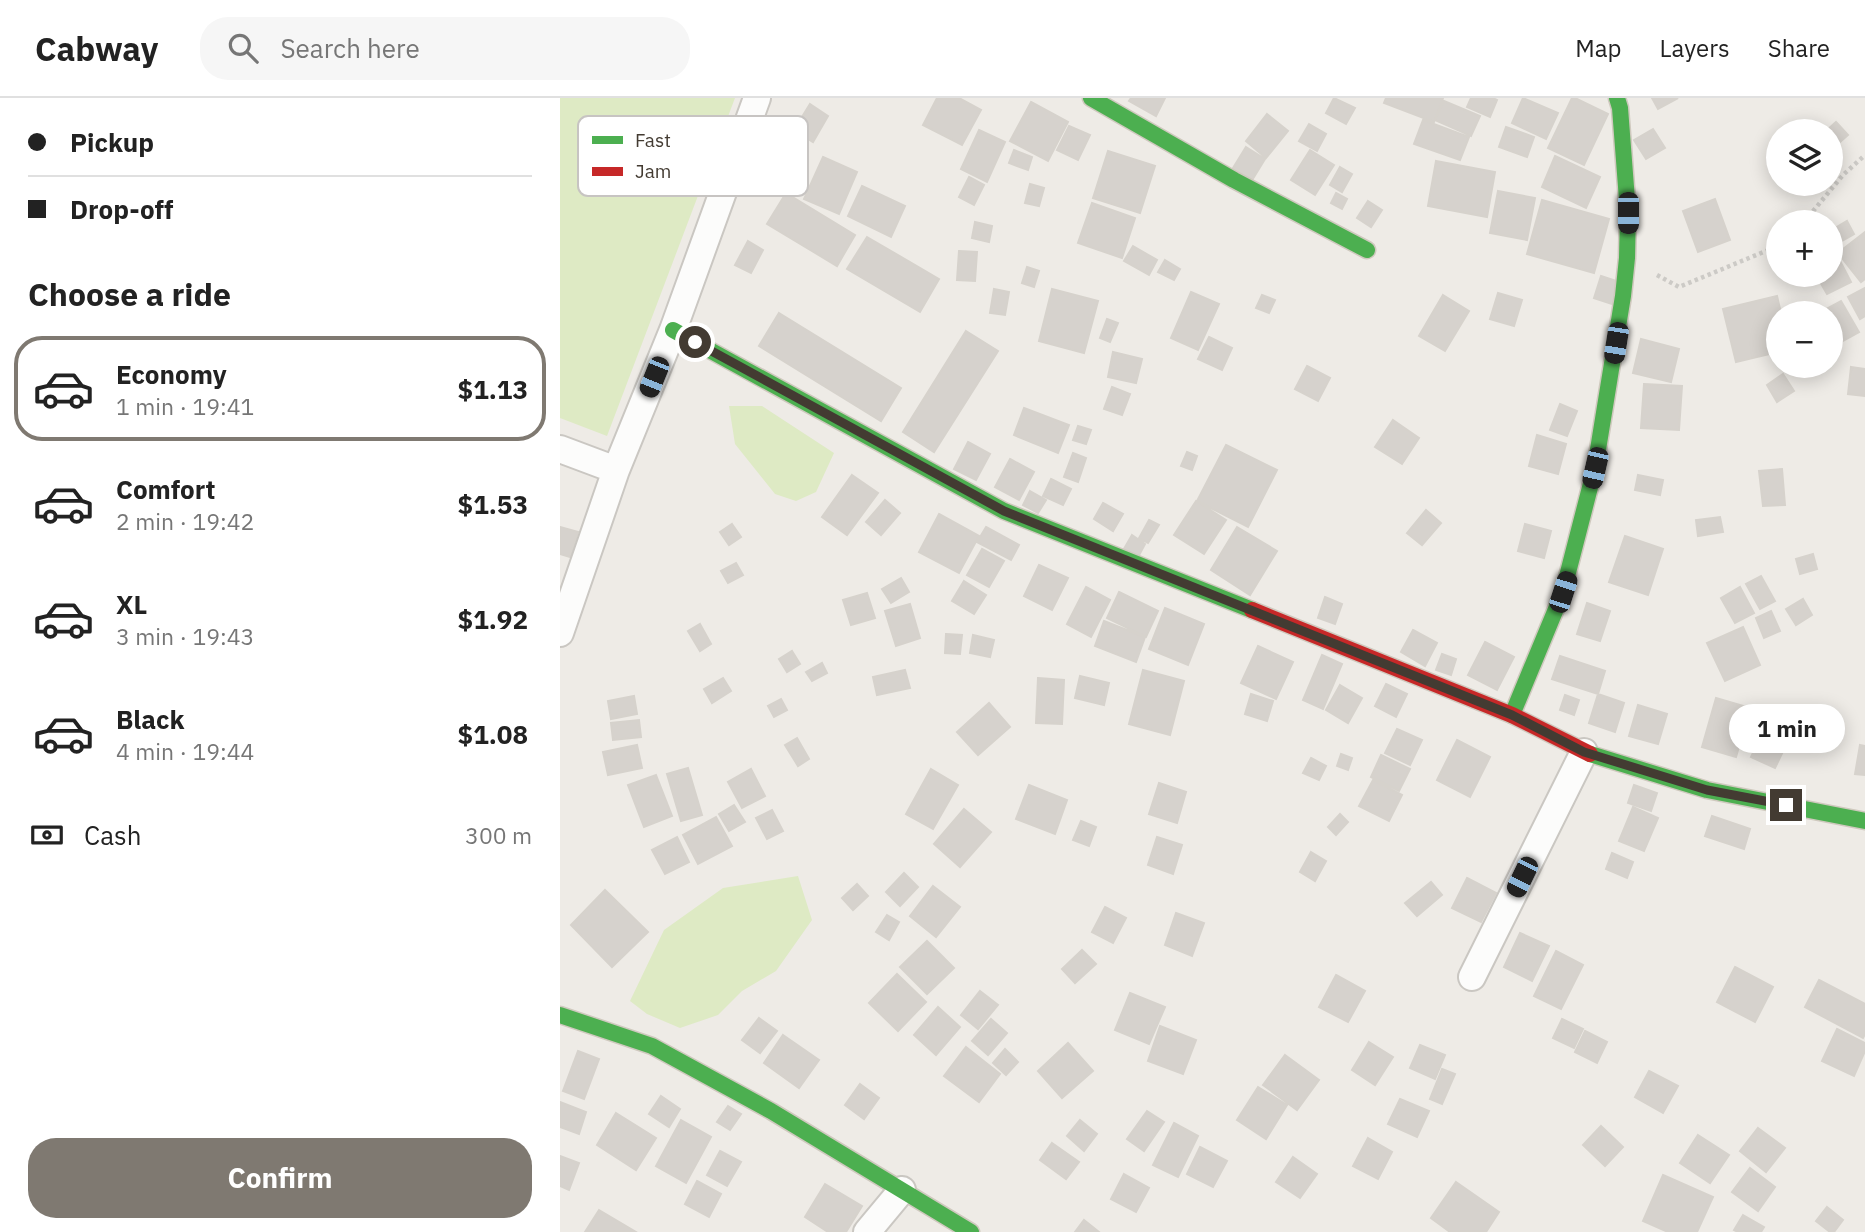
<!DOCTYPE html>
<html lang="en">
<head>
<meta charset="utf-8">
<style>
	body { margin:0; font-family:"IBM Plex Sans",sans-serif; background:#f6f6f6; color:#222; height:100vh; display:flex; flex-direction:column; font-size:26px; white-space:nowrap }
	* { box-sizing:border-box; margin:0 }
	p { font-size:23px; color:#767676 }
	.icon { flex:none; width:38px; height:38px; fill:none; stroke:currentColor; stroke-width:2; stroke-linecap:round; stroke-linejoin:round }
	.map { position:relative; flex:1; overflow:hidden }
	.sheet { display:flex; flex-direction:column; background:#fff; width:560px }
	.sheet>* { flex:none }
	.guide { display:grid; align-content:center; height:154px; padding:0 28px; background:#fff }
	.tools { position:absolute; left:1206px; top:21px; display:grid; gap:14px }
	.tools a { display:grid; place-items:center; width:77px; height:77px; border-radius:50%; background:#fff; box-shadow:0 4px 18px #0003; font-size:35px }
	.end { position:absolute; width:32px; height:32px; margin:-16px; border:9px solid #433b32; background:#fff; box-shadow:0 0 0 4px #fff }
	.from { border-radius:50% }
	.bubble { position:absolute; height:49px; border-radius:24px; background:#fff; box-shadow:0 4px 18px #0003; font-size:23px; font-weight:800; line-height:49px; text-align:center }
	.car { position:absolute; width:21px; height:42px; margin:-21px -10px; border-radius:9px; box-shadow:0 0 5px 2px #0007; background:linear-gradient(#222 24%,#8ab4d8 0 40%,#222 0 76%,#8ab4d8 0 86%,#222 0) }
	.guide b { display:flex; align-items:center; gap:24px; height:66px; font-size:26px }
	.guide b+b { border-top:2px solid #e0e0e0 }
	.guide i { width:18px; height:18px; background:#222 }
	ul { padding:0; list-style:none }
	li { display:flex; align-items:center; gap:21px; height:105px; margin:0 14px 10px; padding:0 14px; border:4px solid transparent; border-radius:28px }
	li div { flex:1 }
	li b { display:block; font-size:26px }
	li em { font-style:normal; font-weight:800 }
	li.on { border-color:#7f7971 }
	li>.icon { width:63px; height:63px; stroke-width:1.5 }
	h2 { padding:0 28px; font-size:32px; line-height:84px }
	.pay { display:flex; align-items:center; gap:18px; height:77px; padding:0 28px; font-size:26px }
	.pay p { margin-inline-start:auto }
	.cta { display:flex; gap:14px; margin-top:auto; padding:14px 28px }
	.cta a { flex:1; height:80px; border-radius:28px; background:#7f7971; color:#fff; font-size:28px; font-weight:800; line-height:80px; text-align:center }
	header { display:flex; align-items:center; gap:42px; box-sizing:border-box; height:98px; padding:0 35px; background:#fff; border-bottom:2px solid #e0e0e0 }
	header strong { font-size:33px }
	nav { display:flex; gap:38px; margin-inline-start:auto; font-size:24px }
	.search { width:490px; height:63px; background:#f6f6f6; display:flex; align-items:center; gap:18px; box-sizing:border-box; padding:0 24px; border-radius:28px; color:#767676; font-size:26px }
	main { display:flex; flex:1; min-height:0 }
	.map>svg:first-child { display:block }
	.green { fill:#deeac4 }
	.building { fill:#d6d2cd; stroke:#d6d2cc; stroke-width:2 }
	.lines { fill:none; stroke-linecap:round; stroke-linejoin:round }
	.street-casing { stroke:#cac7c2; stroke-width:30 }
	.fast-casing { stroke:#cfc9be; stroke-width:19 }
	.jam-casing { stroke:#cfc9be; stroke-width:19 }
	.path { stroke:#cccac6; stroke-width:4.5; stroke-dasharray:3.5 3.5; stroke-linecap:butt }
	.street { stroke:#fcfcfb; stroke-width:26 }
	.fast { stroke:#4caf50; stroke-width:16 }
	.jam { stroke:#c62828; stroke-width:16 }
	.route { stroke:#433b32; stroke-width:9 }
	.key { fill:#fff; stroke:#c7c4c2; stroke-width:2 }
	.key-label { font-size:19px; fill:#433b32 }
</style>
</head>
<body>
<header>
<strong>Cabway</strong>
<div class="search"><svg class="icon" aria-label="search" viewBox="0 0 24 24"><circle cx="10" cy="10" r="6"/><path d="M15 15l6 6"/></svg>Search here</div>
<nav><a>Map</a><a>Layers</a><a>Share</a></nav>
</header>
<main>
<section class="sheet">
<div class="guide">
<b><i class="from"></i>Pickup</b>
<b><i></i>Drop-off</b>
</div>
<h2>Choose a ride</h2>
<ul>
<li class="on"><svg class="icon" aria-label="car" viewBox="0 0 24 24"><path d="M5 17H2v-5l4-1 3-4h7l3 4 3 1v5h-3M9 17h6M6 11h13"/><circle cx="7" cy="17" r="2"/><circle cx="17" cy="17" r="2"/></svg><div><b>Economy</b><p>1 min · 19:41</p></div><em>$1.13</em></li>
<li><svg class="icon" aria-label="car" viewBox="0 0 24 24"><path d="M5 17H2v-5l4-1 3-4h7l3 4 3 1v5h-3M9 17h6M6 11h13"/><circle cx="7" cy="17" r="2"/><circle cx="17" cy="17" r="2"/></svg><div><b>Comfort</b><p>2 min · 19:42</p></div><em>$1.53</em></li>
<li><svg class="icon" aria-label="car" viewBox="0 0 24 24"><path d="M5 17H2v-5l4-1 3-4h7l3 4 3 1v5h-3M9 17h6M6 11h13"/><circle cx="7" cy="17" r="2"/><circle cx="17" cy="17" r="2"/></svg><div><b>XL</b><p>3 min · 19:43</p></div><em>$1.92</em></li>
<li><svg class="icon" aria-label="car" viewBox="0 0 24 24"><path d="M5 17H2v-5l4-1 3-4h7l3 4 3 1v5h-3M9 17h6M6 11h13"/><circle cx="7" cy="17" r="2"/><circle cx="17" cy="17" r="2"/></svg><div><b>Black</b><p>4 min · 19:44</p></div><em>$1.08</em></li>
</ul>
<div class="pay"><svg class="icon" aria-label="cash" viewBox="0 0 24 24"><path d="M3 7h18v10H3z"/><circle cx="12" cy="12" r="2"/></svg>Cash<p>300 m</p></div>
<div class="cta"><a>Confirm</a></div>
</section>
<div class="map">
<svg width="1305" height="1134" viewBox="0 0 1305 1134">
	<rect width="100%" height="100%" fill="#eeebe6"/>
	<!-- green -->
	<path class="green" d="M0,0H175L47,338L0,320Z
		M169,308H202L274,355L256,394L236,403L215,396L175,346Z
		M238,778L252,822L216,873L182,893L158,917L120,930L87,916L70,903L104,832L163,790Z"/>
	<!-- building -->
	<path class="building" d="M377,0H399L421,12L402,47L363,27Z
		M571,0H605L596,18L569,3Z
		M774,0L795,10L786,26L766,15Z
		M826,0H883L874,24L824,5Z
		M911,0H933L937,2L930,19L907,9Z
		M963,0L998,15L986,41L952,25Z
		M1012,0H1015L1048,16L1024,67L988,50Z
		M1092,0H1118L1098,11Z
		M884,3L920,18L911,38L875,22Z
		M471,4L508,24L488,63L450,43Z
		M250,6L268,18L253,44L234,32Z
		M707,16L728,33L706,60L686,43Z
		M863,22L909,39L900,62L854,46Z
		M1276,24L1288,37L1270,53V33H1266Z
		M749,26L766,36L757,53L739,43Z
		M509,28L530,37L518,62L497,52Z
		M946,29L974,39L967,59L939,49Z
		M1093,31L1105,50L1086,61L1074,42Z
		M419,32L445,44L427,84L401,71Z
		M686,49L705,61L689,87L670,75Z
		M454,52L472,59L468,72L449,65Z
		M750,52L774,67L755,97L731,82Z
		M548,53L595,68L580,115L533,100Z
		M995,58L1040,79L1026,110L982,89Z
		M263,59L297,74L279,116L244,101Z
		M876,63L935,74L927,119L868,108Z
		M780,69L792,76L782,94L770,87Z
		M409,79L424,87L414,107L399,99Z
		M470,86L484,90L479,108L465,105Z
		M302,88L345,108L331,139L288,118Z
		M938,93L975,100L967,142L930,135Z
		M226,95L295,137L277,168L207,126Z
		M776,95L787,101L782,111L771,105Z
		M1155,101L1170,142L1138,154L1123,113Z
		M982,102L1049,121L1034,175L967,156Z
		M808,103L822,112L811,129L797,120Z
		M532,105L575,120L562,160L518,145Z
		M1287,123L1294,136L1275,147L1270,139V133Z
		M415,124L432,128L429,144L412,140Z
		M1305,134V181L1301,184L1278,155Z
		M307,139L379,181L360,214L287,171Z
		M188,143L203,152L191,175L175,167Z
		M573,148L597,162L589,177L564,163Z
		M399,153L417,154L415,183L397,182Z
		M1279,161L1291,184L1267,196L1256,177H1270V165Z
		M605,162L620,171L614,182L598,174Z
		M467,169L479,173L474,189L462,185Z
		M1041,178L1062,185L1055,207L1034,200Z
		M1305,190V218L1300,221L1288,199Z
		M434,191L449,194L445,217L430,215Z
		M492,191L538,203L524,255L479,243Z
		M631,194L659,206L638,252L611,240Z
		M938,195L962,202L954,228L930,221Z
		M702,197L715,202L709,215L696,210Z
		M883,197L909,213L885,253L859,238Z
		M1217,198L1221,215H1218V254L1176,264L1163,211Z
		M1281,203L1299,234L1270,250V215H1259Z
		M219,215L341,290L321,323L199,248Z
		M547,221L558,225L550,244L540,240Z
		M406,233L438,253L374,354L343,334Z
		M649,239L672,250L662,272L638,261Z
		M1081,241L1119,251L1111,284L1073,275Z
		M553,254L582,261L576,285L548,279Z
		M747,268L770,280L758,303L735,291Z
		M1291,269L1305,271V298L1288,296Z
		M1223,276L1234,293L1217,304L1207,287Z
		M1084,286L1122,288L1119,332L1081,330Z
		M552,289L570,296L562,317L544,311Z
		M1000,306L1017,313L1007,338L990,332Z
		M464,310L509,327L498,355L454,337Z
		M833,322L859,340L842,366L815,349Z
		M518,328L531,332L526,346L513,342Z
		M977,337L1006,346L998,376L969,368Z
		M408,344L430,356L416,382L394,371Z
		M666,347L717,372L688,429L637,403Z
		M627,354L637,358L632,372L621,368Z
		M513,355L526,360L518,384L504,379Z
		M450,361L474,374L459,402L435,389Z
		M1222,371L1225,407L1203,408L1199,373Z
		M292,377L318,395L287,437L262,419Z
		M1078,377L1103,382L1100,397L1075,392Z
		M491,381L511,391L503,407L483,398Z
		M470,393L486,402L478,415L463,407Z
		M325,402L340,415L321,437L306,424Z
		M636,403L666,422L644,456L614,437Z
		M543,405L563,416L553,433L534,421Z
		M866,412L881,425L862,447L847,435Z
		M379,416L419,438L399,475L359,454Z
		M1160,419L1163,434L1138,438L1136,422Z
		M589,422L599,427L588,445L579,440Z
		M172,426L181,439L169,447L160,434Z
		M965,426L991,433L984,460L958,453Z
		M0,429L18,434L10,459L0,456Z
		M426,429L459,447L451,462L417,444Z
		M677,429L717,453L690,497L651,472Z
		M572,437L585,446L578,459L564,451Z
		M1065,438L1103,451L1088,497L1049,484Z
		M422,451L444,463L429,489L407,477Z
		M1253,456L1257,471L1240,476L1236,461Z
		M176,465L183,477L168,485L161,473Z
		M479,467L508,480L492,512L464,498Z
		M1201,478L1215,503L1200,511L1186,486Z
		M341,480L349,494L331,505L322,491Z
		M404,483L426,497L414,516L392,503Z
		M526,489L550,502L531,539L507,526Z
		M1180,489L1194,515L1175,525L1161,500Z
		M559,494L598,513L586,539L547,520Z
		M307,495L315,520L291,527L283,502Z
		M765,499L782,506L775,526L758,520Z
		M1243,501L1252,517L1236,527L1226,511Z
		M1027,505L1050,513L1040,543L1017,536Z
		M350,506L360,540L336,548L325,513Z
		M605,510L644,526L628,567L589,551Z
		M1211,513L1220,533L1204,540L1196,520Z
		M544,523L585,539L576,564L535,548Z
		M140,526L151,546L140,553L128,533Z
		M1183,529L1200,567L1165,583L1147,545Z
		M853,532L877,545L865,568L841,554Z
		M386,536L402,537L400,556L385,555Z
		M413,537L434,542L430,559L410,555Z
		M925,544L954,559L937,592L908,577Z
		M698,548L733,564L716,601L681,585Z
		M232,553L240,566L227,574L219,561Z
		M882,556L896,561L891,577L876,572Z
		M762,557L782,566L763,611L743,602Z
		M1000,558L1045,573L1038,596L992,581Z
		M262,565L267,575L252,583L246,574Z
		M345,572L350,590L317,597L313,579Z
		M583,572L624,583L610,637L569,626Z
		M520,578L549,585L544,607L515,600Z
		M163,580L171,593L152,605L144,591Z
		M478,580L504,582L502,626L476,625Z
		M826,586L847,596L836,619L815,608Z
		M780,587L802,600L788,625L766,612Z
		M691,596L713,603L707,623L685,616Z
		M1038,596L1064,605L1055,634L1029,625Z
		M1005,597L1019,602L1014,617L1000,612Z
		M74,598L77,616L51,621L48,603Z
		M1156,600L1190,610L1176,659L1142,649Z
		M221,601L227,612L214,619L208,608Z
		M429,605L450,629L418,657L397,634Z
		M1078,607L1107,616L1098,646L1069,638Z
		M1216,621L1231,626L1225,640L1210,634Z
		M79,622L81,639L53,642L51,625Z
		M837,631L862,642L850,667L825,655Z
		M1203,634L1227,645L1215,670L1191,659Z
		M237,640L249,661L238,668L225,647Z
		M897,642L930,659L910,699L877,682Z
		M77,647L82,670L48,677L43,654Z
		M1300,647L1305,648V677L1295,676Z
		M781,656L792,660L788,672L777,668Z
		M821,657L850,671L839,693L811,679Z
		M751,660L766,668L759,682L743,675Z
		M128,670L142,717L121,723L107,676Z
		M191,671L205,698L182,710L168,684Z
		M371,671L398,687L373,731L346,716Z
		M96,677L112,718L84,729L68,687Z
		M813,682L842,697L829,723L799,708Z
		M599,685L626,694L617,725L589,716Z
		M469,687L507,702L495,736L456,721Z
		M1074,687L1097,695L1091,713L1068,705Z
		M174,707L185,724L169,733L159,716Z
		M1073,709L1098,720L1084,753L1059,743Z
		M404,711L431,734L400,769L374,746Z
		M212,712L223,733L207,741L196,720Z
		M780,716L788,724L776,737L768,729Z
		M1152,718L1190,731L1184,751L1145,738Z
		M156,719L172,748L138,766L123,737Z
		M521,723L536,729L529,748L513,742Z
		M117,739L129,764L105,776L92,752Z
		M597,739L622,747L613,776L588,767Z
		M751,754L766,763L755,783L740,774Z
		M1052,755L1073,764L1067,780L1046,771Z
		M344,775L358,789L340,808L326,794Z
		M907,780L936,795L921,824L892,810Z
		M871,784L882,797L857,818L845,805Z
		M297,786L308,798L293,812L282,800Z
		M373,788L400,809L376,839L350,818Z
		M45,792L88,834L52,869L11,827Z
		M545,809L566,820L553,845L532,834Z
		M616,815L644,825L632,858L605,847Z
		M327,817L339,824L329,842L316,834Z
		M960,835L989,848L972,883L944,869Z
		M367,843L394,870L367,896L340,869Z
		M522,852L536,866L515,885L502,871Z
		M996,853L1023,867L1001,911L974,898Z
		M1175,869L1213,889L1195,924L1157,904Z
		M337,876L366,904L338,933L309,905Z
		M776,877L805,893L788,924L759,909Z
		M1259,882L1305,906V936L1303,940L1245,909Z
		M420,893L438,907L418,931L401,917Z
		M570,895L605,909L589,946L555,932Z
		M378,909L400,929L376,957L354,937Z
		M199,920L217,933L200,955L182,942Z
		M431,921L447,935L428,957L412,943Z
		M1002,921L1023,931L1014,950L993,940Z
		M600,928L636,942L623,976L588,963Z
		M1277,931L1305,945V953L1294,978L1262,963Z
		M1025,933L1047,944L1037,965L1015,954Z
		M223,937L259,962L239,990L204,965Z
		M809,944L833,959L815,987L792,972Z
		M508,945L533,973L502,1000L478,973Z
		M860,947L885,957L875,981L850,970Z
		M406,949L440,976L419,1004L384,978Z
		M445,951L458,964L446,977L433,965Z
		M18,953L39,961L24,1001L3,993Z
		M725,957L759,982L737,1012L703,987Z
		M882,971L895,976L882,1006L870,1001Z
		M1089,973L1118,988L1103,1015L1075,999Z
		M300,986L319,1000L304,1021L285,1007Z
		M698,989L727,1007L706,1041L677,1022Z
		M101,998L120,1011L109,1029L89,1016Z
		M840,1001L869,1013L857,1039L828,1026Z
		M0,1004L26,1014L19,1036L0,1029Z
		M168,1008L181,1016L170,1032L157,1024Z
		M587,1013L604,1024L584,1053L567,1041Z
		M56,1015L96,1040L76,1072L37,1047Z
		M121,1022L151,1039L126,1085L96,1068Z
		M520,1022L537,1036L524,1053L507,1038Z
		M614,1025L638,1038L618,1079L593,1067Z
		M1041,1028L1063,1049L1045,1068L1023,1047Z
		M1198,1030L1225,1050L1206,1074L1180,1053Z
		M1138,1037L1169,1057L1150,1085L1120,1065Z
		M808,1040L832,1054L818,1081L793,1068Z
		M492,1045L519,1064L506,1081L480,1062Z
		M640,1049L667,1063L653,1089L627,1076Z
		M160,1053L181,1064L167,1088L147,1077Z
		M0,1058L19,1065L9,1092L0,1088Z
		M733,1059L757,1076L740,1100L716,1084Z
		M1190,1070L1215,1089L1198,1113L1172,1094Z
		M564,1076L589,1090L576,1114L551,1101Z
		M1103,1077L1153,1099L1137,1134H1108L1083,1123Z
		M137,1083L161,1096L149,1119L125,1106Z
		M896,1084L939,1114L926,1134H890L871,1120Z
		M265,1086L302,1108L286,1134H268L245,1119Z
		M1267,1109L1283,1122L1274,1134H1270L1256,1123Z
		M39,1112L76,1134H25Z
		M1183,1117L1204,1129L1201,1134H1178L1174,1132Z
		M524,1122L539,1134H515Z"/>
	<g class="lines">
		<!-- street casing -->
		<g class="street-casing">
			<path id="street" d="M0,351L56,372
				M0,535L56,372L113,232L197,0
				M912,879L1024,654
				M307,1134L342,1092"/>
		</g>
		<!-- fast casing -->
		<g class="fast-casing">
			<path id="fast" d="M531,0L674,82L807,152
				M113,232L444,413L692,512
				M952,617L1003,494L1035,370L1063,198L1067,160L1068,115L1060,10L1057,0
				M1030,656L1147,692L1305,723
				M0,917L92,948L211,1013L411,1134"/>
		</g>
		<!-- jam casing -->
		<g class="jam-casing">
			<path id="jam" d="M692,512L952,617L1030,656"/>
		</g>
		<!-- path -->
		<path class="path" d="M1244,124L1283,77L1305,57
			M1097,177L1119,189L1218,148"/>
		<!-- street -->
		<use href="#street" class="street"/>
		<!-- fast -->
		<use href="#fast" class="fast"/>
		<!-- jam -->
		<use href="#jam" class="jam"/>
	</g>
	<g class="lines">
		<!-- route -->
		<path class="route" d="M135,244L444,413L952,617L1024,654L1147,692L1226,707"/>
	</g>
	<!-- legend -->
	<rect x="18" y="18" width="230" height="80" rx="10" class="key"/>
	<rect x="32" y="38" width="31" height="8" fill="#4caf50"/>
	<rect x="32" y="69" width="31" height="9" fill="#c62828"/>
	<g class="key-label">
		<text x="75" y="49">Fast</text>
		<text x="75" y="80">Jam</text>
	</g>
</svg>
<div class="tools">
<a><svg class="icon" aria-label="layers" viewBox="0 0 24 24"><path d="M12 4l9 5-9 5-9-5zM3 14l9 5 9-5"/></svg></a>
<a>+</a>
<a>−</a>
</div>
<i class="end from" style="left:135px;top:244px"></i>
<i class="end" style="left:1226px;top:707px"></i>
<div class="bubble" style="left:1169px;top:606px;width:116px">1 min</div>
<i class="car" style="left:1068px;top:115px;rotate:180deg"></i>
<i class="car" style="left:1056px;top:245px;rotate:189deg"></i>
<i class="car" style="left:94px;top:279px;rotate:202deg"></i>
<i class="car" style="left:1035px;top:370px;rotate:193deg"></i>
<i class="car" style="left:1003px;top:494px;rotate:18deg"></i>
<i class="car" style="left:962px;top:779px;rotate:206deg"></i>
</div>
</main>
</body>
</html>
